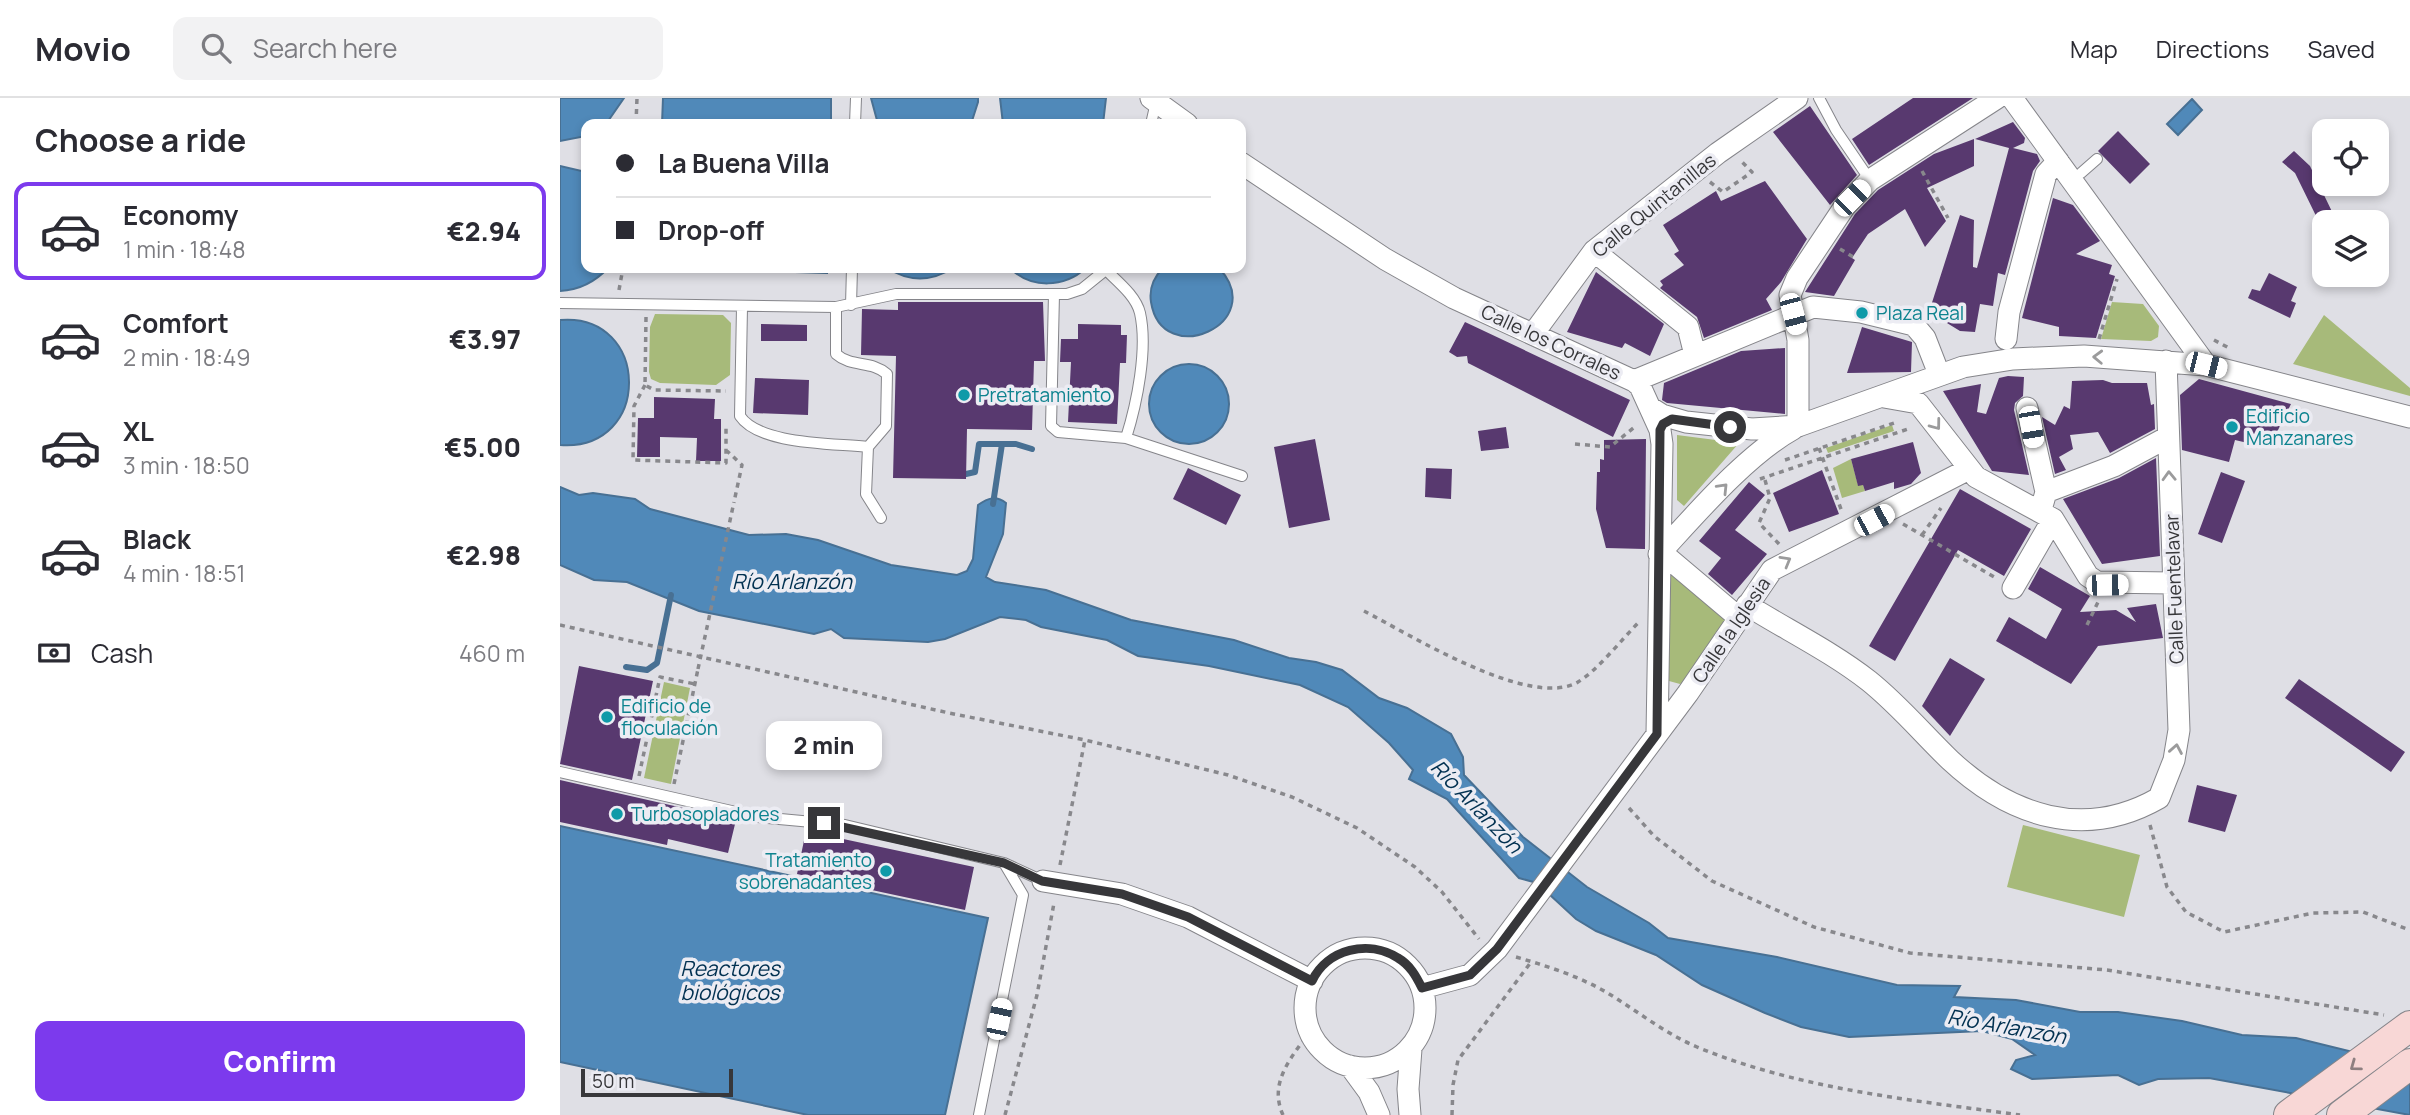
<!DOCTYPE html>
<html lang="en">
<head>
<meta charset="utf-8">
<style>
	body { margin:0; font-family:Manrope,sans-serif; background:#f2f2f3; color:#2b2b33; height:100vh; display:flex; flex-direction:column; font-size:26px; white-space:nowrap }
	* { box-sizing:border-box; margin:0 }
	p { font-size:23px; color:#7c7c81 }
	.icon { flex:none; width:38px; height:38px; fill:none; stroke:currentColor; stroke-width:2; stroke-linecap:round; stroke-linejoin:round }
	.map { position:relative; flex:1; overflow:hidden }
	.drawer { display:flex; flex-direction:column; background:#fff; width:560px }
	.drawer>* { flex:none }
	.guide { position:absolute; left:21px; top:21px; width:665px; height:154px; border-radius:14px; box-shadow:0 4px 10px #0003; display:grid; align-content:center; height:154px; padding:0 35px; background:#fff }
	.fabs { position:absolute; left:1752px; top:21px; display:grid; gap:14px }
	.fabs a { display:grid; place-items:center; width:77px; height:77px; border-radius:14px; background:#fff; box-shadow:0 4px 10px #0003; font-size:35px }
	.scale { position:absolute; left:21px; bottom:18px; width:152px; box-sizing:border-box; padding-left:7px; border:4px solid #37373a; border-top:0; font-size:19px; line-height:24px; white-space:nowrap; color:#37373a; -webkit-text-stroke:5px #ececf3; paint-order:stroke }
	.end { position:absolute; width:32px; height:32px; margin:-16px; border:9px solid #37373a; background:#fff; box-shadow:0 0 0 4px #fff }
	.from { border-radius:50% }
	.bubble { position:absolute; height:49px; border-radius:14px; background:#fff; box-shadow:0 4px 10px #0003; font-size:23px; font-weight:800; line-height:49px; text-align:center }
	.car { position:absolute; width:21px; height:42px; margin:-21px -10px; border-radius:9px; box-shadow:0 0 5px 2px #0007; background:linear-gradient(#fff 24%,#345 0 40%,#fff 0 76%,#345 0 86%,#fff 0) }
	.guide b { display:flex; align-items:center; gap:24px; height:66px; font-size:26px }
	.guide b+b { border-top:2px solid #e1e1e2 }
	.guide i { width:18px; height:18px; background:#2b2b33 }
	ul { padding:0; list-style:none }
	li { display:flex; align-items:center; gap:21px; height:98px; margin:0 14px 10px; padding:0 21px; border:4px solid transparent; border-radius:14px }
	li div { flex:1 }
	li b { display:block; font-size:26px }
	li em { font-style:normal; font-weight:800 }
	li.selected { border-color:#7c3aed }
	li>.icon { width:63px; height:63px; stroke-width:1.5 }
	h2 { padding:0 35px; font-size:32px; line-height:84px }
	.pay { display:flex; align-items:center; gap:18px; height:77px; padding:0 35px; font-size:26px }
	.pay p { margin-inline-start:auto }
	.cta { display:flex; gap:14px; margin-top:auto; padding:14px 35px }
	.cta a { flex:1; height:80px; border-radius:14px; background:#7c3aed; color:#fff; font-size:28px; font-weight:800; line-height:80px; text-align:center }
	header { display:flex; align-items:center; gap:42px; box-sizing:border-box; height:98px; padding:0 35px; background:#fff; border-bottom:2px solid #e1e1e2 }
	header strong { font-size:33px }
	nav { display:flex; gap:38px; margin-inline-start:auto; font-size:24px }
	.search { width:490px; height:63px; background:#f2f2f3; display:flex; align-items:center; gap:18px; box-sizing:border-box; padding:0 24px; border-radius:14px; color:#7c7c81; font-size:26px }
	main { display:flex; flex:1; min-height:0 }
	.map>svg:first-child { display:block }
	.green { fill:#a7ba7a }
	.water { fill:#5089b9; stroke:#487093; stroke-width:2 }
	.lines { fill:none; stroke-linecap:round; stroke-linejoin:round }
	.stream { stroke:#487093; stroke-width:6 }
	.building { fill:#58396f }
	.lane-casing { stroke:#85858a; stroke-width:12 }
	.street-casing { stroke:#85858a; stroke-width:23 }
	.secondary-casing { stroke:#85858a; stroke-width:32 }
	.path { stroke:#88888c; stroke-width:3.5; stroke-dasharray:5 5; stroke-linecap:butt }
	.lane { stroke:#fff; stroke-width:10 }
	.street { stroke:#fff; stroke-width:21 }
	.secondary { stroke:#f8d7d6; stroke-width:30 }
	.path-bridge { stroke:#88888c; stroke-width:3.5; stroke-dasharray:5 5; stroke-linecap:butt }
	.oneway { stroke:#9b9b9c }
	.oneway2 { stroke:#8e7f80 }
	.route { stroke:#37373a; stroke-width:9 }
	.culture-dot { fill:#0f9aa8; stroke:#ececf3; stroke-width:2.5 }
	.labels { text-anchor:middle; dominant-baseline:central; stroke-width:7; stroke-linejoin:round; paint-order:stroke }
	.street-label { font-size:19px; fill:#37373a; stroke:#ececf3 }
	.culture-label { font-size:19px; fill:#0d838f; stroke:#ececf3; text-anchor:start }
	.water-label { font-size:21px; font-style:italic; fill:#023151; stroke:#ececf3 }
</style>
</head>
<body>
<header>
<strong>Movio</strong>
<div class="search"><svg class="icon" aria-label="search" viewBox="0 0 24 24"><circle cx="10" cy="10" r="6"/><path d="M15 15l6 6"/></svg>Search here</div>
<nav><a>Map</a><a>Directions</a><a>Saved</a></nav>
</header>
<main>
<section class="drawer">
<h2>Choose a ride</h2>
<ul>
<li class="selected"><svg class="icon" aria-label="car" viewBox="0 0 24 24"><path d="M5 17H2v-5l4-1 3-4h7l3 4 3 1v5h-3M9 17h6M6 11h13"/><circle cx="7" cy="17" r="2"/><circle cx="17" cy="17" r="2"/></svg><div><b>Economy</b><p>1 min · 18:48</p></div><em>€2.94</em></li>
<li><svg class="icon" aria-label="car" viewBox="0 0 24 24"><path d="M5 17H2v-5l4-1 3-4h7l3 4 3 1v5h-3M9 17h6M6 11h13"/><circle cx="7" cy="17" r="2"/><circle cx="17" cy="17" r="2"/></svg><div><b>Comfort</b><p>2 min · 18:49</p></div><em>€3.97</em></li>
<li><svg class="icon" aria-label="car" viewBox="0 0 24 24"><path d="M5 17H2v-5l4-1 3-4h7l3 4 3 1v5h-3M9 17h6M6 11h13"/><circle cx="7" cy="17" r="2"/><circle cx="17" cy="17" r="2"/></svg><div><b>XL</b><p>3 min · 18:50</p></div><em>€5.00</em></li>
<li><svg class="icon" aria-label="car" viewBox="0 0 24 24"><path d="M5 17H2v-5l4-1 3-4h7l3 4 3 1v5h-3M9 17h6M6 11h13"/><circle cx="7" cy="17" r="2"/><circle cx="17" cy="17" r="2"/></svg><div><b>Black</b><p>4 min · 18:51</p></div><em>€2.98</em></li>
</ul>
<div class="pay"><svg class="icon" aria-label="cash" viewBox="0 0 24 24"><path d="M3 7h18v10H3z"/><circle cx="12" cy="12" r="2"/></svg>Cash<p>460 m</p></div>
<div class="cta"><a>Confirm</a></div>
</section>
<div class="map">
<svg width="1850" height="1017" viewBox="0 0 1850 1017">
	<rect width="100%" height="100%" fill="#dfdfe5"/>
	<!-- green -->
	<path class="green" d="M1552,204L1583,206L1599,228L1598,239L1591,243L1541,241Z
		M95,216L163,217L171,225L170,277L156,287L100,285L91,281L89,274L90,229Z
		M1764,217L1850,290V298L1733,266Z
		M1332,327L1334,333L1268,355L1266,350Z
		M1117,337L1179,345L1124,408L1117,402Z
		M1291,361L1298,387H1303L1305,393L1282,400L1273,370Z
		M1108,471L1168,519L1125,583L1120,586L1109,583L1106,573Z
		M104,584L130,590L111,686L84,680Z
		M1463,727L1580,757L1564,819L1447,789Z"/>
	<!-- water -->
	<path class="water" d="M0,0H64L46,26H26V38L0,43Z
		M103,0H271V26H102Z
		M311,0H418V4L411,26H318Z
		M440,0H546L543,26H443Z
		M1632,1L1642,12L1618,37L1607,26Z
		M0,68L26,74V170H48C35,184 19,192 0,193Z
		M98,170H267V175Z
		M327,170H393C371,184 349,184 327,170Z
		M450,170H526C504,190 471,191 450,170Z
		M603,170H659C710,225 602,273 591,204C589,191 594,179 603,170Z
		M0,222C91,214 93,354 0,347Z
		M589 306a40 40 0 1 1 80 0a40 40 0 1 1-80 0Z
		M0,389L19,397L33,395L75,401L90,411L189,437L226,436L258,442L331,467L397,477L407,473L413,461L418,407C428,400 436,397 446,405L443,436L426,479L435,484L486,492L571,522L674,542L729,560L756,564L782,572L819,600L847,610L891,636L903,659L904,677L963,739L1027,789L1089,825L1108,840L1217,859L1337,887L1400,888L1394,899L1456,902L1520,914H1558L1622,923L1682,937L1736,940L1850,968V1017L1649,980L1598,981L1579,987L1558,977L1472,981L1451,971L1456,962L1475,957L1452,941L1422,933L1289,939L1241,929L1205,915L1142,887L1096,857L1036,833L1016,821L977,785L959,780L887,701L849,681L853,672L829,645L788,609L740,587L649,568L578,558L547,542L481,529L466,522L440,519L385,541L368,544L284,540L271,531L254,536L139,513L67,484L34,482L0,467Z
		M0,728L428,820L385,1017H248L0,964Z"/>
	<g class="lines">
		<!-- stream -->
		<path class="stream" d="M406,376L415,374L419,346H456L472,351
			M433,406L442,346
			M66,569L87,572L97,565L111,497"/>
	</g>
	<!-- building -->
	<path class="building" d="M1353,0H1413L1309,67L1292,41Z
		M1250,8L1297,77L1270,107L1213,34Z
		M1453,24L1465,40L1464,45L1453,50L1477,56L1480,63L1473,73L1445,177L1438,175L1433,208L1420,206L1415,234L1400,233L1369,214L1400,117L1414,122L1413,169L1417,170L1449,50L1415,41Z
		M1558,33L1590,66L1570,86L1538,53Z
		M1414,41V68L1367,90L1386,123L1365,149L1345,111L1308,136L1292,160L1295,162L1274,198L1245,194L1295,116L1318,92L1374,56Z
		M1734,53L1750,68L1777,124H1759L1735,75L1722,64Z
		M1205,83L1247,141L1221,184L1206,201L1212,212L1144,240L1137,219L1100,190L1103,187L1100,183L1124,167L1114,156L1119,153L1103,127L1156,93L1161,103Z
		M1493,100L1513,107L1540,143L1516,156L1552,167L1549,176L1555,178L1536,240L1499,238V229L1462,220Z
		M1036,174L1104,226L1090,258L1065,245L1062,250L1007,234Z
		M1709,175L1737,189L1731,203L1736,205L1730,220L1688,200L1692,191L1700,193Z
		M338,204H483L485,263H474L472,332L407,331L406,381L333,380L336,258L301,257L302,211L338,212Z
		M905,224L1070,302L1053,339L908,265L907,258L897,259L889,254Z
		M201,226L247,227V243H201Z
		M518,226L561,227V237H567L566,265H560L557,326L508,324L511,264H500L501,241H518Z
		M1302,229L1352,244L1351,274L1287,275Z
		M1225,250V316L1107,305L1102,302L1104,285L1181,253Z
		M1448,278L1464,279L1463,298L1455,305L1454,312L1469,377L1432,373L1383,293L1421,286L1417,314L1426,316L1439,280Z
		M195,280L249,282L248,317L193,315Z
		M1639,281L1731,306L1709,350L1675,342L1669,364L1622,352L1620,297Z
		M1543,282L1552,285H1587L1591,307L1594,306L1595,331L1550,355L1538,334L1510,337L1513,351L1499,359L1506,372L1495,376L1482,319L1495,327L1504,308L1510,311L1512,283Z
		M94,299L155,301L154,321H161V363H136L137,340L100,339V359H77L78,320H94Z
		M946,329L949,350L921,353L918,333Z
		M755,341L770,422L729,430L714,349Z
		M1086,341L1085,451L1046,450L1036,411L1037,374H1040V361L1044,362V342Z
		M1353,344L1361,375L1351,386L1334,391V384L1305,393L1303,387L1298,388L1291,361Z
		M1596,360L1600,458L1542,466L1503,401L1559,380Z
		M628,370L681,397L666,427L613,401Z
		M866,370L892,371L891,401L865,399Z
		M1262,372L1279,416L1229,434L1213,395Z
		M1661,374L1685,383L1662,445L1638,436Z
		M1189,384L1205,397L1175,432L1207,456L1172,497L1148,476L1161,460L1139,443Z
		M1400,391L1471,431L1444,478L1398,452L1335,563L1309,548Z
		M1480,469L1530,498L1520,514L1556,512L1576,524L1567,510L1596,506L1603,540L1538,548L1511,586L1436,543L1449,519L1486,541L1502,511L1468,491Z
		M1390,560L1425,581L1390,638L1362,608Z
		M19,568L93,583L72,682L0,666Z
		M1739,581L1845,654L1831,674L1725,600Z
		M0,682L176,722L168,755L108,741L107,747L0,724Z
		M1637,687L1677,697L1665,734L1628,724Z
		M246,733L414,769L405,812L237,776Z"/>
	<g class="lines">
		<!-- lane casing -->
		<g class="lane-casing">
			<path id="lane" d="M1259,0L1276,32L1310,82
				M295,26L296,0
				M591,26L596,4
				M1521,75L1537,61
				M546,172C558,184 576,198 580,215C588,251 577,305 566,340
				M494,196L491,328L498,334L566,340L682,378
				M0,205L276,209L336,196H507L522,191L548,170
				M291,207L292,170
				M182,209L180,318C199,347 274,345 308,349
				M276,209V256C292,270 311,262 327,276L326,328L308,349L306,396L321,420
				M0,674L198,719L285,727L444,765L463,797L419,1017
				M444,765L483,783"/>
		</g>
		<!-- street casing -->
		<g class="street-casing">
			<path id="street" d="M591,0L627,26
				M1452,0L1646,267
				M681,65L825,161L894,200L1074,283L1080,288L1100,332L1102,346L1097,636
				M1034,153L1128,229L1135,257
				M973,236L1034,153L1158,55L1237,0
				M1446,241L1449,214L1486,76L1498,63
				M1074,283L1253,209L1301,214L1354,227L1365,240L1379,276
				M1324,299L1358,305L1416,379L1493,421L1528,478L1537,484L1613,485
				M1091,310L1102,317L1126,324L1192,331L1238,328L1403,269L1453,261L1524,258L1646,267L1850,319
				M1467,310L1486,394L1482,408
				M1238,328V242L1230,197L1237,180L1285,108L1310,82L1437,0
				M1486,394L1554,368L1608,339
				M1101,454L1178,519
				M1099,456C1136,416 1186,357 1233,331
				M1453,490L1493,421
				M1187,507C1227,532 1272,554 1309,583C1339,607 1363,636 1390,662C1450,718 1524,743 1599,700L1614,662L1619,632L1606,263
				M483,783L562,796L628,819L752,883
				M745 910a60 60 0 1 1 120 0a60 60 0 1 1-120 0Z
				M862,890L910,877L937,851L1128,595L1212,472L1409,371
				M790,968L809,994L819,1017
				M850,1017L848,991L851,951"/>
		</g>
		<!-- secondary casing -->
		<g class="secondary-casing">
			<path id="secondary" d="M1729,1017L1850,928
				M1782,1017L1850,966"/>
		</g>
		<!-- path -->
		<path class="path" d="M76,26L77,0
			M1362,73L1388,120
			M1150,84L1163,94L1192,74L1182,64
			M1280,151L1295,160
			M59,192L63,170
			M86,219L85,287L94,292L166,293
			M1539,241L1557,181
			M1654,242L1669,250
			M85,287L74,308L73,362L166,365V326
			M1015,346L1050,349L1077,327
			M1259,350L1282,414
			M166,352L182,367L174,404
			M1225,362L1337,324
			M1200,381L1351,330
			M1205,382L1210,400L1199,425L1220,447
			M1343,426L1436,480
			M1362,437L1381,410
			M804,513C849,536 970,612 1018,584C1038,572 1062,541 1079,524
			M0,527L389,615L525,642L668,677L732,699L797,730L855,769L882,794L919,841
			M1527,527L1538,504
			M79,678L100,579L135,586
			M114,686L138,571
			M1069,710L1094,738L1152,783L1254,829L1350,855L1547,872L1824,917
			M1590,727L1607,789L1626,814L1664,834L1753,815L1803,814L1847,831
			M500,767L525,642
			M956,859C987,868 1018,878 1046,894C1076,912 1104,935 1137,949C1238,991 1352,1002 1460,1017
			M445,1017L477,897L494,805
			M723,1017C708,984 732,959 750,933
			M892,1017L893,987L898,962L971,864"/>
		<!-- lane -->
		<use href="#lane" class="lane"/>
		<!-- street -->
		<use href="#street" class="street"/>
		<!-- secondary -->
		<use href="#secondary" class="secondary"/>
		<!-- path-bridge -->
		<path class="path-bridge" d="M138,571L174,404"/>
	</g>
	<!-- one-way arrows -->
	<defs><path id="oneway-chevron" d="M-2-3.5L2.5 0L-2 3.5" fill="none" stroke-width="1.6" stroke-linecap="round" stroke-linejoin="round" transform="scale(1.75)"/></defs>
	<g class="oneway">
		<use href="#oneway-chevron" transform="translate(1538 259) rotate(-178)"/>
		<use href="#oneway-chevron" transform="translate(1376 327) rotate(53)"/>
		<use href="#oneway-chevron" transform="translate(1609 378) rotate(-92)"/>
		<use href="#oneway-chevron" transform="translate(1163 390) rotate(-46)"/>
		<use href="#oneway-chevron" transform="translate(1226 463) rotate(-30)"/>
		<use href="#oneway-chevron" transform="translate(1616 651) rotate(-80)"/>
	</g>
	<use class="oneway2" href="#oneway-chevron" transform="translate(1795 968) rotate(144)"/>
	<g class="lines">
		<!-- route -->
		<path class="route" d="M264,725L444,765L482,783L562,796L628,819L752,883C767,851 809,841 838,860C850,867 856,878 862,890L910,877L937,851L1097,636L1100,332L1103,326L1112,321L1170,329"/>
	</g>
	<!-- markers -->
	<g class="culture-dot">
		<circle cx="1302" cy="215" r="7"/>
		<circle cx="404" cy="297" r="7"/>
		<circle cx="1672" cy="329" r="7"/>
		<circle cx="47" cy="619" r="7"/>
		<circle cx="57" cy="716" r="7"/>
		<circle cx="326" cy="773" r="7"/>
	</g>
	<g class="labels">
		<!-- street labels -->
		<g class="street-label">
			<text transform="translate(1094 107) rotate(-39)">Calle Quintanillas</text>
			<text transform="translate(991 244) rotate(25)">Calle los Corrales</text>
			<text transform="translate(1614 491) rotate(-92)">Calle Fuentelavar</text>
			<text transform="translate(1171 532) rotate(-56)">Calle la Iglesia</text>
		</g>
		<!-- culture labels -->
		<g class="culture-label">
			<text x="1316" y="215">Plaza Real</text>
			<text x="418" y="297">Pretratamiento</text>
			<text x="1686" y="318">Edificio<tspan x="1686" dy="22">Manzanares</tspan></text>
			<text x="61" y="608">Edificio de<tspan x="61" dy="22">floculación</tspan></text>
			<text x="71" y="716">Turbosopladores</text>
			<text x="312" y="762" text-anchor="end">Tratamiento<tspan x="312" dy="22">sobrenadantes</tspan></text>
		</g>
		<!-- water labels -->
		<g class="water-label">
			<text x="232" y="483">Río Arlanzón</text>
			<text transform="translate(917 708) rotate(46)">Río Arlanzón</text>
			<text x="170" y="870">Reactores<tspan x="170" dy="24">biológicos</tspan></text>
			<text transform="translate(1447 928) rotate(10)">Río Arlanzón</text>
		</g>
	</g>
</svg>
<div class="fabs">
<a><svg class="icon" aria-label="locate" viewBox="0 0 24 24"><circle cx="12" cy="12" r="6"/><path d="M12 2v4M12 18v4M2 12h4M18 12h4"/></svg></a>
<a><svg class="icon" aria-label="layers" viewBox="0 0 24 24"><path d="M12 4l9 5-9 5-9-5zM3 14l9 5 9-5"/></svg></a>
</div>
<div class="scale">50 m</div>
<i class="end from" style="left:1170px;top:329px"></i>
<i class="end" style="left:264px;top:725px"></i>
<div class="bubble" style="left:206px;top:623px;width:116px">2 min</div>
<i class="car" style="left:1292px;top:100px;rotate:45deg"></i>
<i class="car" style="left:1233px;top:216px;rotate:165deg"></i>
<i class="car" style="left:1646px;top:267px;rotate:104deg"></i>
<i class="car" style="left:1471px;top:329px;rotate:170deg"></i>
<i class="car" style="left:1314px;top:422px;rotate:62deg"></i>
<i class="car" style="left:1547px;top:487px;rotate:89deg"></i>
<i class="car" style="left:439px;top:921px;rotate:12deg"></i>
<div class="guide">
<b><i class="from"></i>La Buena Villa</b>
<b><i></i>Drop-off</b>
</div>
</div>
</main>
</body>
</html>
